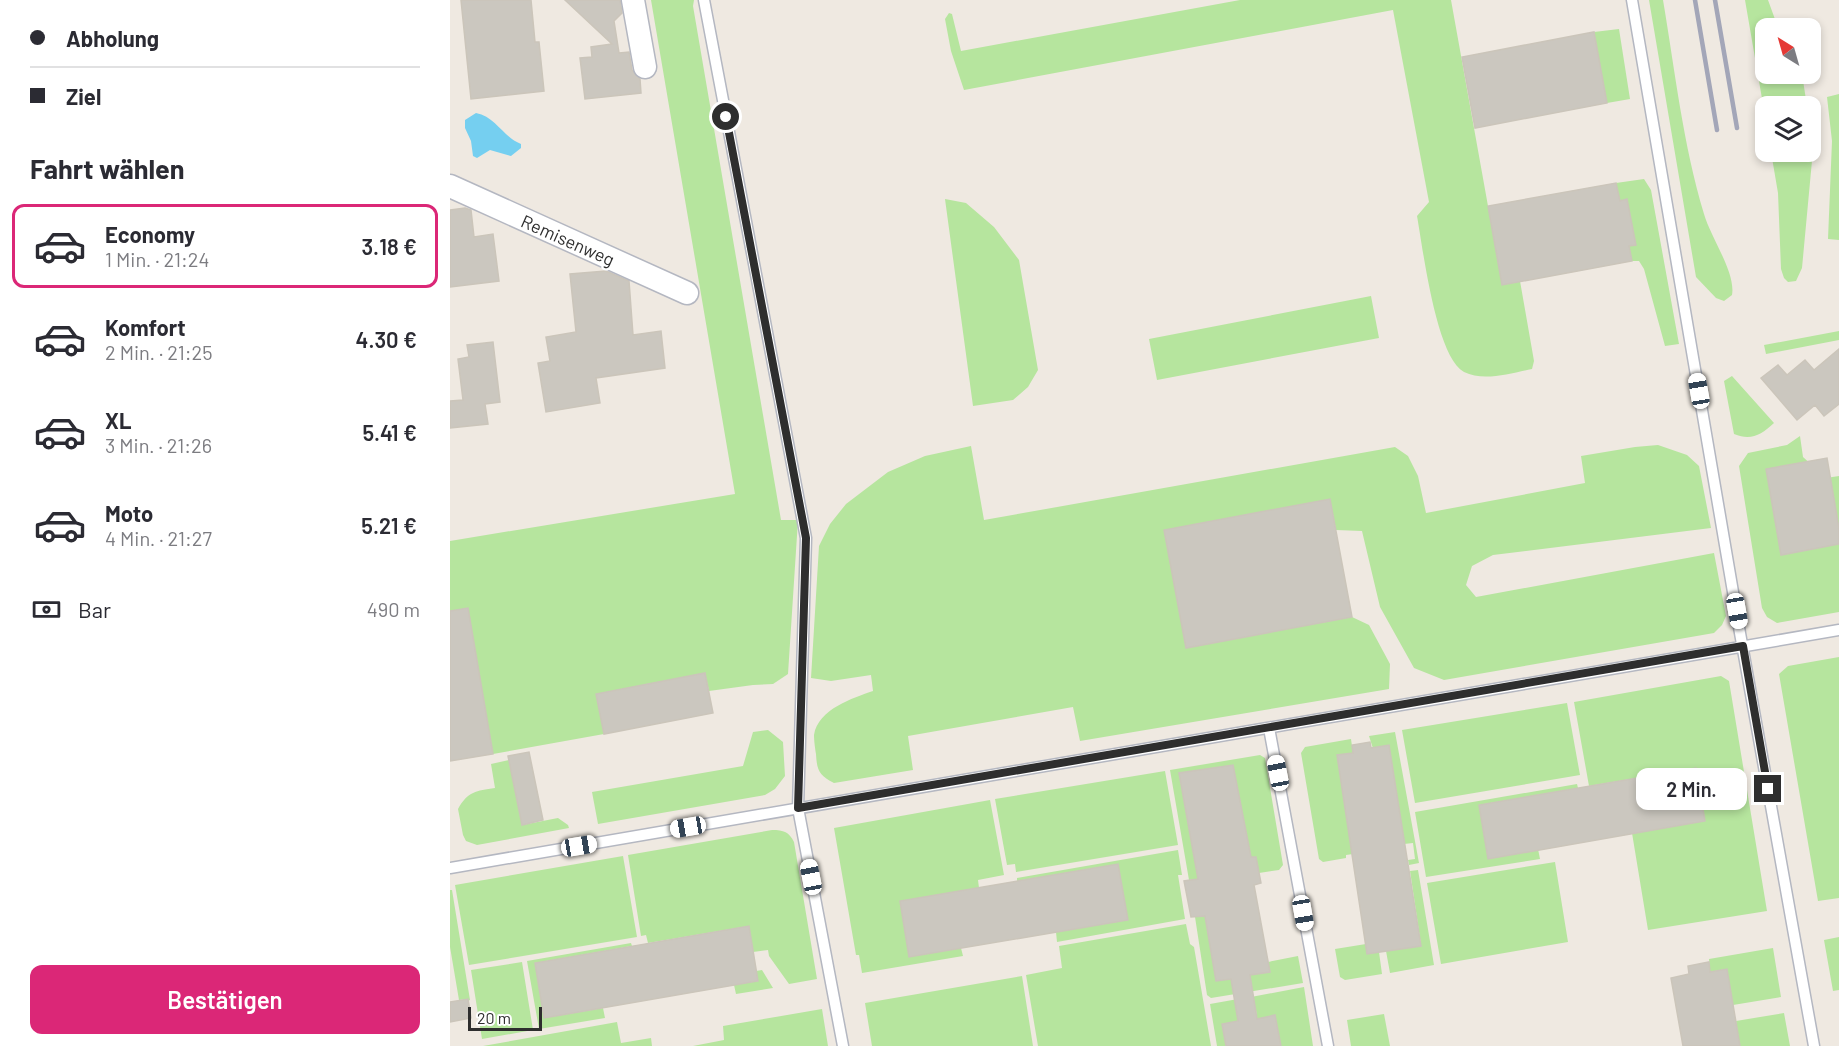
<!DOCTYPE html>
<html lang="de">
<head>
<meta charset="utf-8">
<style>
	body { margin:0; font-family:Barlow,sans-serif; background:#f2f2f3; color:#2b2b33; height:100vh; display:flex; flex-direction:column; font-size:22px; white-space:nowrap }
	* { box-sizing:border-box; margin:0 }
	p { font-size:20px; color:#7c7c81 }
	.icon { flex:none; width:33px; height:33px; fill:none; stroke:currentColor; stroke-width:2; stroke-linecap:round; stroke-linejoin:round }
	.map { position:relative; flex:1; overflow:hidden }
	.details { display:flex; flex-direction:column; background:#fff; width:450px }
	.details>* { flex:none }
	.top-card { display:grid; align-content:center; height:132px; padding:0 30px; background:#fff }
	.needle { width:39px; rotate:323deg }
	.tools { position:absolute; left:1305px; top:18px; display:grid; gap:12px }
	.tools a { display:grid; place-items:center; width:66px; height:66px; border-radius:12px; background:#fff; box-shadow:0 3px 9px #0003; font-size:30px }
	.scale { position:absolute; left:18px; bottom:15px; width:74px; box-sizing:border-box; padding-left:6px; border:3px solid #2e2e2e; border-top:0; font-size:16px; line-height:21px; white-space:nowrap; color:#2e2e2e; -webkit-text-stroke:4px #fff; paint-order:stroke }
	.end { position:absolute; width:27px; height:27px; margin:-14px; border:8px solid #2e2e2e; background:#fff; box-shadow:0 0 0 3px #fff }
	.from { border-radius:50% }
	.bubble { position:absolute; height:42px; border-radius:12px; background:#fff; box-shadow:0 3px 9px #0003; font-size:20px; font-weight:600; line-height:42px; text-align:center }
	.car { position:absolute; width:18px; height:36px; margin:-18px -9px; border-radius:8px; box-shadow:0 0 4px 2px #0007; background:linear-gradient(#fff 24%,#345 0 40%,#fff 0 76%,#345 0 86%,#fff 0) }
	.top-card b { display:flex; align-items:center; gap:21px; height:57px; font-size:22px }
	.top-card b+b { border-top:2px solid #e1e1e2 }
	.top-card i { width:15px; height:15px; background:#2b2b33 }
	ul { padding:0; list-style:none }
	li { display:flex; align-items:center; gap:18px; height:84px; margin:0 12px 9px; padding:0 18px; border:3px solid transparent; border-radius:12px }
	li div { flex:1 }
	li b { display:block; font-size:22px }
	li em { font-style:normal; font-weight:600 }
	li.current { border-color:#db2777 }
	li>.icon { width:54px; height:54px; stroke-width:1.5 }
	h2 { padding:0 30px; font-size:27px; line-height:72px }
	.pay { display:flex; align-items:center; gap:15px; height:66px; padding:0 30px; font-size:22px }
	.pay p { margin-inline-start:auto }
	.action { display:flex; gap:12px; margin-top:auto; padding:12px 30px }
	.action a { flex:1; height:69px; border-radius:12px; background:#db2777; color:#fff; font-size:24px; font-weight:600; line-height:69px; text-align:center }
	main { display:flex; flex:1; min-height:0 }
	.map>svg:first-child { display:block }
	.green { fill:#b6e59e }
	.water { fill:#75cff0 }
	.building { fill:#cbc7bf; stroke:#cbc5ba; stroke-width:1.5 }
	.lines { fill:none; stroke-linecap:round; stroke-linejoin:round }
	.lane-casing { stroke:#b4b7c1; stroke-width:13 }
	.street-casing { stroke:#b4b7c1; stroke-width:25 }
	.lane { stroke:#fff; stroke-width:10 }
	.street { stroke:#fff; stroke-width:22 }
	.rail { stroke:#a3a6b8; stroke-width:4.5 }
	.route { stroke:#2e2e2e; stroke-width:8 }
	.labels { text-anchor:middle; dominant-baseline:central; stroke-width:4.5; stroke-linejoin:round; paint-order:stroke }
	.street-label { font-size:18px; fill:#2e2e2e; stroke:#fff }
</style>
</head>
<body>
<main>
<section class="details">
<div class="top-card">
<b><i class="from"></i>Abholung</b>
<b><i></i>Ziel</b>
</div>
<h2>Fahrt wählen</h2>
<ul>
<li class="current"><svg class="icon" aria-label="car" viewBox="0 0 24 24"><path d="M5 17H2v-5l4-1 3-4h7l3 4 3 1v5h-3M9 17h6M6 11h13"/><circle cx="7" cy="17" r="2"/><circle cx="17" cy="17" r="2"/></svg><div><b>Economy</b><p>1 Min. · 21:24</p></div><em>3.18 €</em></li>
<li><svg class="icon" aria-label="car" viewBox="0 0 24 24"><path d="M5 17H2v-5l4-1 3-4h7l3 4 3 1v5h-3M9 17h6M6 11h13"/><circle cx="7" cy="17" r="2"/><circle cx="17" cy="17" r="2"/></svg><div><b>Komfort</b><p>2 Min. · 21:25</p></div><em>4.30 €</em></li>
<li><svg class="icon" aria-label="car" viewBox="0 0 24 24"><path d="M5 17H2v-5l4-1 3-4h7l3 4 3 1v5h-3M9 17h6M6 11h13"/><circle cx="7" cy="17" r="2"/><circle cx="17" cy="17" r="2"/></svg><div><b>XL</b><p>3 Min. · 21:26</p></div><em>5.41 €</em></li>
<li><svg class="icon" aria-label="car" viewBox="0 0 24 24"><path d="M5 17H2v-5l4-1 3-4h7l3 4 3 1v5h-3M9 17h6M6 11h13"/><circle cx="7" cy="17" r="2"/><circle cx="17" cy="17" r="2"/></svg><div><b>Moto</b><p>4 Min. · 21:27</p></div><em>5.21 €</em></li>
</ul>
<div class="pay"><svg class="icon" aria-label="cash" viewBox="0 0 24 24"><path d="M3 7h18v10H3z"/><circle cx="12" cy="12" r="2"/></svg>Bar<p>490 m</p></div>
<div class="action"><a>Bestätigen</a></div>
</section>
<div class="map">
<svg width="1389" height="1046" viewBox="0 0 1389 1046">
	<rect width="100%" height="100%" fill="#efe9e1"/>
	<!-- green -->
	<path class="green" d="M201,0H244L243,6L331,520H348L338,674L323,684L303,685L259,691L255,673L147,694L154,734L43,754L18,609L0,611V541L285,494Z
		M790,0H1001L1052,284L1070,281L1084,361L1082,369C1061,373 1034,382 1014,372C986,357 973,249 967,216L979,202L943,10L514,90L501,51L495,19L499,13L502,14L511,51Z
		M1199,0H1213C1225,71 1233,144 1254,214C1261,238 1286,273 1282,295L1274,301L1266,298L1246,277Z
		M1295,0H1318L1326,22L1344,26L1345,28H1316V74H1352L1357,106H1316L1315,116Z
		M1169,29L1180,99L1157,103L1144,32Z
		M1389,94V240L1378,239L1382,141L1377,97Z
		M1361,132L1363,150L1352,268L1346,281L1338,282L1334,278L1331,269L1328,193L1321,152H1360Z
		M1194,179L1201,190L1229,344L1215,346L1194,269L1189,261H1182L1179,246L1185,245L1177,200L1170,201L1166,183Z
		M495,199L516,203L544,227L569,260L588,370L578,387L563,400L523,406Z
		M921,296L929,338L707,380L699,339Z
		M1389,331V340L1316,354L1314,345Z
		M1282,376L1324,423C1311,435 1301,441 1284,434L1274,381Z
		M1350,436L1353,457L1376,478L1389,476V612L1327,623L1317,617L1312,608L1289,466L1298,453L1337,445Z
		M1208,445L1237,455L1249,466L1261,528L1043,555L1022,566L1016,585L1026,597L1264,553L1276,616L1272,625L1264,633L994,680L964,668L930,607L912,531L886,530L880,499L715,531L736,648L902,617L919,625L940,664L939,689L630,741L623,707L458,736L463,770L384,783C369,775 367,771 366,754C365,748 364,740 364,735C368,709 403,698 423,691L421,675L381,681L361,678L369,546L380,524L396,504L438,472L475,456L521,446L534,520L945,447L958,456L968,476L976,513L1135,483L1131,456L1185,447Z
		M1389,657V898L1368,901L1329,674L1338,666Z
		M1271,676L1279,681L1317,911L1198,930L1182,833L1254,821L1246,768L1139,786L1124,702Z
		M1117,703L1130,775L965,803L952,730Z
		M318,730L333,742L335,776L325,789L315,795L148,824L142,792L293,766L303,732Z
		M945,732L969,863L959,865L958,860L965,859L963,843L954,844L919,736Z
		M901,739L903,753L888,755L903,854L896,855V858L873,862L869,859L851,753L855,747Z
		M810,755L815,758L833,865L829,870L809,873L801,857L783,765L729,773L748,879L739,880L720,770Z
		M59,760L72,825L108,818L118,825L119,828L27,845L16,841L13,835L8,809C18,791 26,791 45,788L41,764Z
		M715,771L728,845L566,872L565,864L557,865L545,799Z
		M1127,784L1128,788L1029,805L1038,859L1088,849L1090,859L976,877L965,812Z
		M540,800L554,875L528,880L529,888L511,948L513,956L412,973L409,955H406L384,828Z
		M322,830C334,830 339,832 344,842L367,979L339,984L319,956L318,950L303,952L299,926L198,943L196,935L191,936L178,855Z
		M728,850L732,875H728L735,919L607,942L606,932L678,920L668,864L567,881V878Z
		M173,856L187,937L19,965L5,885Z
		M1105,862L1118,942L991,964L977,883Z
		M968,870L984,965L940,973L936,951L971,945L960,871Z
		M0,890H2L20,1000L18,1001V999L9,1000L0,947Z
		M755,915L766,981L819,972L818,962L848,956L853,983L761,998L757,995L745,917Z
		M736,924L740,944L744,947L761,1046H588L576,975L612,968L609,946Z
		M1389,937V990L1383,991L1374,940Z
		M181,943L182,946L85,963L94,1018L153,1008L155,1018L89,1029L77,961Z
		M916,944L918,954L929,952L932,974L895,980L890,977L885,949Z
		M1323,948L1331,997L1283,1005L1276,969L1260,972L1259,959Z
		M72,962L83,1030L32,1039L21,970Z
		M312,970L323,988L286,994L284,985L308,981L306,971Z
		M572,976L583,1046H422L415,1003Z
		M854,987L863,1046H831L825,1016L807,1019L806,1010H803L801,997Z
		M788,999V1021L772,1024L776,1046H767L760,1004Z
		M372,1009L378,1046H243L274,1040L273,1026Z
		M1334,1013L1340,1046H1290L1286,1021Z
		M934,1014L940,1046H901L897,1020Z
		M167,1022L171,1043L201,1038L202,1046H33Z"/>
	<!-- water -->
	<path class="water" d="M26,113C46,117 53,137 71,144V148L61,156L40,150L27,158L23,156L21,141L15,128V120Z"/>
	<!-- building -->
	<path class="building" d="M11,0H81L85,42H89L94,91L21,99Z
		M115,0H170L172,13L164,21L169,53L179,52L182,70L190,79L191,93L135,99L130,58L142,57L141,47L162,44Z
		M1144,32L1157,103L1025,128L1012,57Z
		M1166,183L1170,201L1177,199L1186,245L1179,246L1182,261L1052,285L1038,206Z
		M15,208L21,210L24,237L43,234L49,281L0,287V210Z
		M156,271L179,281L183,335L211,331L215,368L146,378L150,403L96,412L88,363L100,361L96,337L126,332L120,274Z
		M43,342L50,402L35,404L38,424L0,428V401L13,400L8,359L19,357L17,345Z
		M1389,349V404L1374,416L1365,405L1347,420L1311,378L1328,365L1337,375L1355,360L1364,370Z
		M1377,458L1389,528V544L1331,555L1316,469Z
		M880,499L902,617L736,648L714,530Z
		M18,608L43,754L0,761V611Z
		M255,673L263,713L154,734L146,694Z
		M920,742L921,748L939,745L971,946L917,954L887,755L903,753L902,745Z
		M79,752L93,820L72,825L58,756Z
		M783,765L801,857H806L811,883L804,885L820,972L800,975L807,1019L825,1015L831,1046H776L772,1024L788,1021L781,979L766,981L755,916L741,917L734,881L748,879L729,773Z
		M1246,768L1255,821L1038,859L1029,805Z
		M668,864L678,920L459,957L450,901Z
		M299,926L308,981L94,1018L85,963Z
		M1259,962L1260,972L1277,969L1290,1046H1233L1221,978L1239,974L1238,966Z
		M18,999L21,1018L0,1022V1002Z"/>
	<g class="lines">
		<!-- lane casing -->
		<g class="lane-casing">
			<path id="lane" d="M254,0L356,538L348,808L393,1046
				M1182,0L1290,633L1364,1046
				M819,728L878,1046
				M0,868L1389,630"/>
		</g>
		<!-- street casing -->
		<g class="street-casing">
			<path id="street" d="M183,0L195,67
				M0,186L237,293"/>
		</g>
		<!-- lane -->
		<use href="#lane" class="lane"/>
		<!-- street -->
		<use href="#street" class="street"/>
		<!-- rail -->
		<path class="rail" d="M1245,0L1267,130
			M1265,0L1287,128"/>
	</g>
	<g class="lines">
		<!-- route -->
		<path class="route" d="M276,117L356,538L348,808L1293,646L1318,789"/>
	</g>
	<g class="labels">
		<!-- street labels -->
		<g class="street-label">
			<text transform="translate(118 240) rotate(24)">Remisenweg</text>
		</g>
	</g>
</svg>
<div class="tools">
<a><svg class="needle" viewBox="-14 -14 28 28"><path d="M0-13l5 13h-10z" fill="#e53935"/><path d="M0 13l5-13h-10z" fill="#7c7c81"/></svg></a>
<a><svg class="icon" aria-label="layers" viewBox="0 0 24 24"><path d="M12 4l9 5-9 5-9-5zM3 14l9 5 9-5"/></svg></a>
</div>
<div class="scale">20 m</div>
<i class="end from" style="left:276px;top:117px"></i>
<i class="end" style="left:1318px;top:789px"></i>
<div class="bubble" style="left:1186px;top:768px;width:111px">2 Min.</div>
<i class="car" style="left:1249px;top:391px;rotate:350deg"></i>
<i class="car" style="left:1287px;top:611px;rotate:170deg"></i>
<i class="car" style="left:828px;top:773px;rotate:349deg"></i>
<i class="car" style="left:238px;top:827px;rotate:260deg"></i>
<i class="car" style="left:129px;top:846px;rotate:80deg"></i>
<i class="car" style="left:361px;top:877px;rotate:349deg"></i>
<i class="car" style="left:853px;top:913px;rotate:170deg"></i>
</div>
</main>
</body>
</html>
